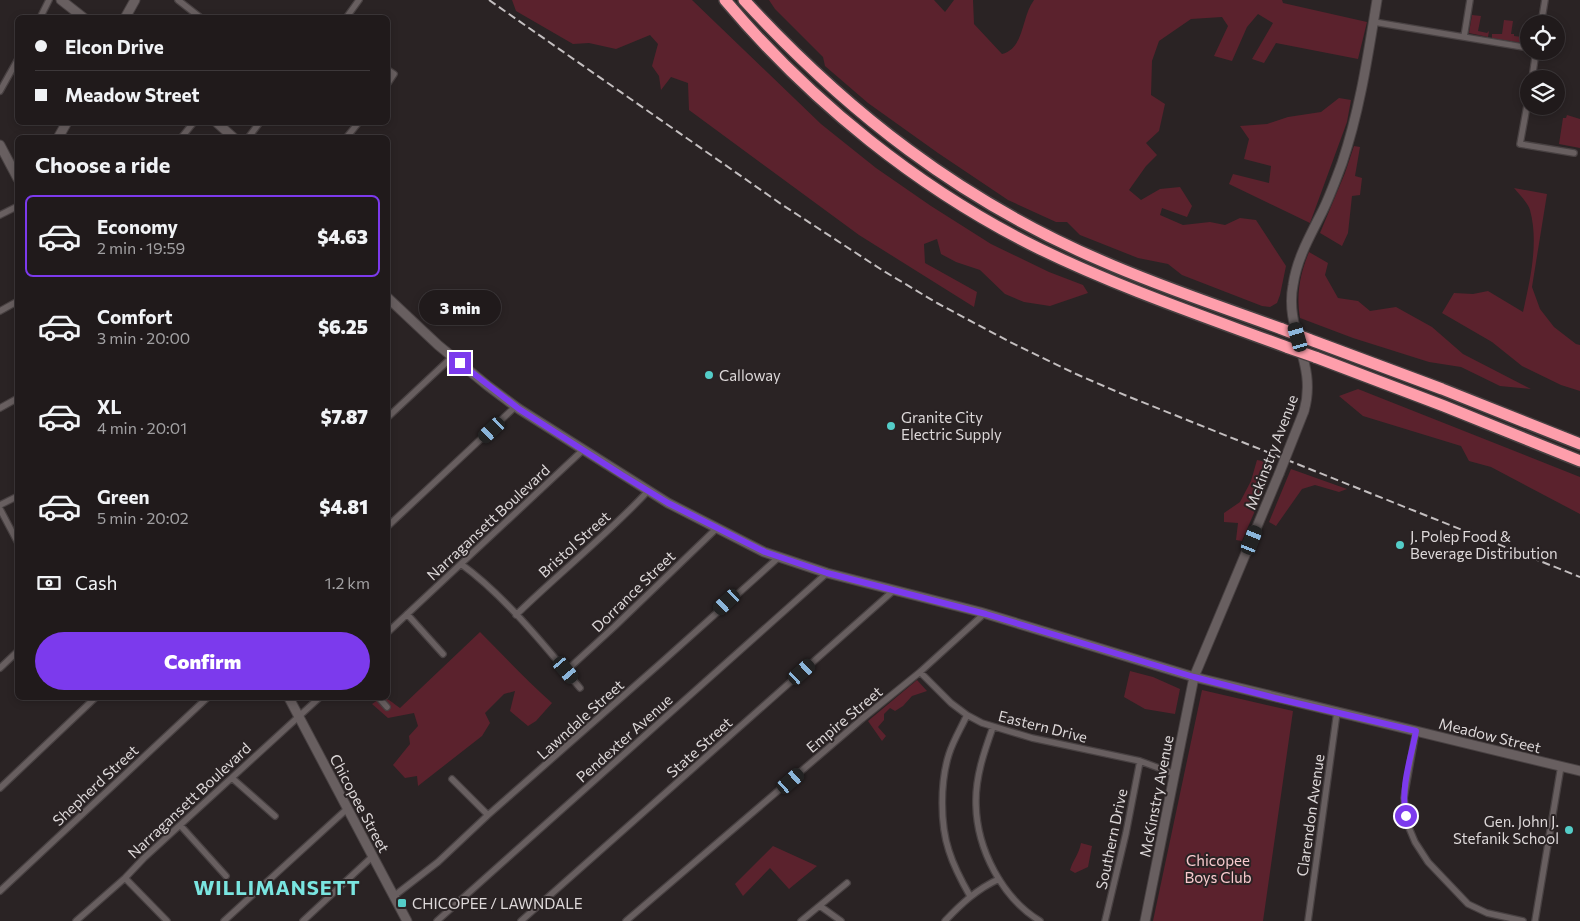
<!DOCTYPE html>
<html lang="en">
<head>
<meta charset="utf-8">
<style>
	body { margin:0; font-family:Commissioner,sans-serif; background:#282324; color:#f1f3f6; height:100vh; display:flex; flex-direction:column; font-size:19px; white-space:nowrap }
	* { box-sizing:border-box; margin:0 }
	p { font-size:16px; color:#a2a1a3 }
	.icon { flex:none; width:28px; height:28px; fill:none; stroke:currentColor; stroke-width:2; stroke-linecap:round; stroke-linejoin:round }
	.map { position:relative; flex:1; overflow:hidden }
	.side { position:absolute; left:15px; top:135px; width:375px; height:565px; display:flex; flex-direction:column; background:#201a1b; border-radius:8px; box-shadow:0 2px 8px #0003,0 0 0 1px #3d383a }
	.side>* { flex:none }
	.hud { position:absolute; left:15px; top:15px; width:375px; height:110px; border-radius:8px; box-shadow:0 2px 8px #0003,0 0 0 1px #3d383a; display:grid; align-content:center; height:110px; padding:0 20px; background:#201a1b }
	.tools { position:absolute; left:1520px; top:15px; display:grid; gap:10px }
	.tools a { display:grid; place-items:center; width:45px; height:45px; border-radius:50%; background:#201a1b; box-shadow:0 2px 8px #0003,0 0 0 1px #3d383a; font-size:25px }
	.end { position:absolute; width:22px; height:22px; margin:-11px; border:6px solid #7c3aed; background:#fff; box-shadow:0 0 0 2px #fff }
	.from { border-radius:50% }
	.bubble { position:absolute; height:35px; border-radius:18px; background:#201a1b; box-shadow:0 2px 8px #0003,0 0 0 1px #3d383a; font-size:16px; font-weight:800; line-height:35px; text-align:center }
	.car { position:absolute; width:15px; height:30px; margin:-15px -8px; border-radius:6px; box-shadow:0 0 4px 1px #0007; background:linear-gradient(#222 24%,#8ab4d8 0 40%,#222 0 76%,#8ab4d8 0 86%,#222 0) }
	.hud b { display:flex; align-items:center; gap:18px; height:48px; font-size:19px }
	.hud b+b { border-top:1px solid #3d383a }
	.hud i { width:12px; height:12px; background:#f1f3f6 }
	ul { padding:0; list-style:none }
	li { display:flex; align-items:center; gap:15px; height:82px; margin:0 10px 8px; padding:0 10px; border:2px solid transparent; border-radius:8px }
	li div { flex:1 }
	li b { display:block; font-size:19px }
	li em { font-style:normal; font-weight:800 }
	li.active { border-color:#7c3aed }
	li>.icon { width:45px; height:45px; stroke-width:1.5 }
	h2 { padding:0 20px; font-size:22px; line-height:60px }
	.pay { display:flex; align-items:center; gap:12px; height:55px; padding:0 20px; font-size:19px }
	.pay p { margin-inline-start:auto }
	.cta { display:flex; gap:10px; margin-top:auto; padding:10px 20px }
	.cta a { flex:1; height:58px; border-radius:30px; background:#7c3aed; color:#fff; font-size:20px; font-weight:800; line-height:58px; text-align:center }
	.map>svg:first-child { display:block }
	.green { fill:#5b222d }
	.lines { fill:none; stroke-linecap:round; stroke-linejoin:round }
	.street-casing { stroke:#484142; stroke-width:8 }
	.secondary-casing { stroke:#484142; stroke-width:11 }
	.highway-casing { stroke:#484142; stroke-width:14 }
	.street { stroke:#685f60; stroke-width:5.5 }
	.secondary { stroke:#685f60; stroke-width:9 }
	.highway { stroke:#fe9eab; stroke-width:11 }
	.rail { stroke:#c3bebf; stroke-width:2; stroke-dasharray:8 4; stroke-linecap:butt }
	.secondary-bridge-casing { stroke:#484142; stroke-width:11; stroke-linecap:butt }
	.highway-bridge-casing { stroke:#484142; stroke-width:14; stroke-linecap:butt }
	.secondary-bridge { stroke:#685f60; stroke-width:9 }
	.highway-bridge { stroke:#fe9eab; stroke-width:11 }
	.route { stroke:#7c3aed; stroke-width:6 }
	.poi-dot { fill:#54cdc8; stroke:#2a2324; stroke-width:2 }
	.labels { text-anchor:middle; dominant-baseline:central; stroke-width:4; stroke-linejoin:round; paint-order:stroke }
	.poi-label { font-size:15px; fill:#ddd8d9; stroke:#2a2324; text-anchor:start }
	.street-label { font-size:15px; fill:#ddd8d9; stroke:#2a2324 }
	.park-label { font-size:15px; fill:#f8cace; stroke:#2a2324 }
	.district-label { font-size:20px; font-weight:bold; letter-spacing:1px; fill:#7ae5e0; stroke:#2a2324 }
</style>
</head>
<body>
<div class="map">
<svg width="1580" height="921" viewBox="0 0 1580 921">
	<rect width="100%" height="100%" fill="#2a2324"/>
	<!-- green -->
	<path class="green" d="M512,0H692L821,124L876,168L931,206L991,244L1049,272L1083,285L1088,293L1050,306L1024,302L1005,294L980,270L956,262L941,254L937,239L924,244L925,263L977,292L974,307L859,235L689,110L688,83L671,77L661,90L659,76L652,66L658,44L650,35L616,49L589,43L573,44L516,11Z
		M769,0H934L945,12L954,0H973L974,24L1002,54C1025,48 1021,17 1034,0H1282L1283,3L1367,22L1358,59L1276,43L1264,63L1252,59L1273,23L1258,14L1247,27L1232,61L1214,56L1228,26L1222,17L1191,19L1159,41L1152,61L1151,95L1165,104L1159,131L1146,143L1157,155L1146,166L1129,190L1141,200L1160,189L1180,187L1192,206L1187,217L1162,208L1160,215L1183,225L1210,222L1225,225L1240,218L1256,220L1286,266L1280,295L1277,303L1270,307L1262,306L1182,275L1168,264L1138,258L1080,235L1067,222H1056L1008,200L938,153L868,103L825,66L823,57L775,9Z
		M1472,15L1481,16L1478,31L1487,33L1489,31L1488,37L1469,33Z
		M1504,20L1513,21L1511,34H1514V36L1529,38V44L1492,38V34H1502Z
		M1339,98L1351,100L1347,122L1310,223L1229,184L1233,174L1269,183L1271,166L1244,159L1249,139L1240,126L1267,124L1288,117L1321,112Z
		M1567,115L1580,119V148L1559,144L1563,118H1566Z
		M1354,146L1360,147L1355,176L1362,178L1360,195L1352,196L1348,233L1342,246L1320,233L1345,173Z
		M1514,188L1547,194L1532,287L1540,309L1554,327L1576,344L1580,345V391L1561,385L1522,366L1492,342L1442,313L1454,293L1473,294L1488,291L1523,312C1530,280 1539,243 1530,210C1528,203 1519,194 1514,188Z
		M1309,252L1328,263L1325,275L1338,298L1358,301L1370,311L1396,307L1432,327L1463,354L1531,389L1500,386L1461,367L1429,362L1353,338L1300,318C1296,294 1300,274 1309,252Z
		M1358,389L1580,477V514L1491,467L1469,461L1461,446L1363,416L1339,396Z
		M1257,460L1268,462L1269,478L1242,541L1236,540L1238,523L1224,522V513L1240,502L1251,481Z
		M1291,469L1347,489L1339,492L1315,485L1302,489L1276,526L1269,522Z
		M480,632C504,656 527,681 552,703L536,721L528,726L510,711L515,691L504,694L485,713L490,723L482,736L418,786L417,776L405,778L393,765L410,744L409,736L418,726L414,713L388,718L372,704C386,694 387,699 400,708Z
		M1130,671L1153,677L1180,689L1175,714L1145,709L1124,697Z
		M917,680L927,691L912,696L903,706L895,711L890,708L884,714V720L878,727L886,736L882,741L868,721Z
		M1202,690L1293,711L1263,921H1153Z
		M1081,843L1092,846L1088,867L1075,873L1070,870C1073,860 1079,854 1081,843Z
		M773,846L817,866L789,889L770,868L743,896L735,884Z"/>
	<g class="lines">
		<!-- street casing -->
		<g class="street-casing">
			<path id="street" d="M178,0L201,18
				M40,18L49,0
				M346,18L359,0
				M1374,22L1529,48
				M1541,24L1545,0
				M1464,37L1470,0
				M388,70L394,74L388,83
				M1532,79L1536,51
				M0,91L18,59
				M1529,95L1520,144L1574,153
				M181,138L194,122
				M248,138L260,122
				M346,138L359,122
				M0,215L18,206
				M0,311L18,301
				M0,408L18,398
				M388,417L452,357
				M0,505L18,496
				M0,509L18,543
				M388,526L516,406
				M461,564C504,595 546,647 580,688
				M407,614L443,654
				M516,615C559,573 607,535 648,491
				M388,632L584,449
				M0,668L18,651
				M566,671L614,627L717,528
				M920,672L951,703L967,715L982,723L1032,738L1140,761L1175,774
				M379,698L387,707
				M967,715C961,728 953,741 949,754C940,782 940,824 949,851C954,867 962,882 970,896
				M993,727C984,752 975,778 976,805C977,849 1002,898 1040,921
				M1416,731L1404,798L1407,823L1415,842L1428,862L1468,904L1487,913L1523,921
				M232,778L275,816
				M452,779L488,815
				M0,788L95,698
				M180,825L226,876
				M125,878L167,921
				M0,891L207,698
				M394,896L438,862L488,815L663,661L779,557
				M820,906L841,921
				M76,921L125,878L144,858L319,698
				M224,921L348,808
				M303,921L373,856
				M437,921L827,573
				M521,921L893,591
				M626,921L862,719L920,672L985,613
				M801,921L847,883
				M945,921C961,904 977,889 999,879
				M1105,921L1126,833L1140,761
				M1308,921L1337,712
				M1535,921L1561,766"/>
		</g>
		<!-- secondary casing -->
		<g class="secondary-casing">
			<path id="secondary" d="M61,0L84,18
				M125,18L135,0
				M216,122L234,138
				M58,138L67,122
				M0,145L18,179
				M388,298L438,345L488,386L519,409L668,503L764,552L827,573L980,612L1194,677L1580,771
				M1304,411C1318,363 1284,331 1293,285C1297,258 1310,236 1322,212C1330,196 1336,179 1342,163C1360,110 1368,55 1377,0
				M289,698L407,921
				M1145,921L1194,677L1279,474"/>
		</g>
		<!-- highway casing -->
		<g class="highway-casing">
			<path id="highway" d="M725,0C811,102 920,190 1040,249C1120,288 1206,317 1289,348
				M744,0C848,113 960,200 1102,261C1161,287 1222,307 1282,329
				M1308,339L1442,389L1580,444
				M1315,357L1444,406L1580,461"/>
		</g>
		<!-- street -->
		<use href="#street" class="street"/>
		<!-- secondary -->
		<use href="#secondary" class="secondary"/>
		<!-- highway -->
		<use href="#highway" class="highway"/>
		<!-- rail -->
		<path class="rail" d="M489,0L781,204L882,270L937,303L1010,342L1076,374L1127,396L1580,577"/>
		<!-- secondary-bridge casing -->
		<g class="secondary-bridge-casing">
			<path id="secondary-bridge" d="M1279,474L1304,411"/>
		</g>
		<!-- highway-bridge casing -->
		<g class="highway-bridge-casing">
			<path id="highway-bridge" d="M1282,329L1308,339
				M1289,348L1315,357"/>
		</g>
		<!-- secondary-bridge -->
		<use href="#secondary-bridge" class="secondary-bridge"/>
		<!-- highway-bridge -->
		<use href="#highway-bridge" class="highway-bridge"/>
	</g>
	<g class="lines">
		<!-- route -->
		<path class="route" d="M460,363L519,409L622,475L668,503L765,552L827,573L986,614L1194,677L1275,698L1416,731C1411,758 1400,788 1406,816"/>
	</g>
	<!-- markers -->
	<g class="poi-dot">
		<circle cx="709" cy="375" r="5"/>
		<circle cx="891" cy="426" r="5"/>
		<circle cx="1400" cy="545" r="5"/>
		<circle cx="1569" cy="830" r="5"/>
		<rect x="397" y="898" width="10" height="10" rx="2.5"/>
	</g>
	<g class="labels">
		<!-- poi labels -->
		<g class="poi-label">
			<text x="719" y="375">Calloway</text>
			<text x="901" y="417">Granite City<tspan x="901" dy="17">Electric Supply</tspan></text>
			<text x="1410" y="536">J. Polep Food &amp;<tspan x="1410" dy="17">Beverage Distribution</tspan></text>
			<text x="1559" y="821" text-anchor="end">Gen. John J.<tspan x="1559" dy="17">Stefanik School</tspan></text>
			<text x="412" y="903">CHICOPEE / LAWNDALE</text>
		</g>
		<!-- street labels -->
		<g class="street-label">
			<text transform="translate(1271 452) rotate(-69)">Mckinstry Avenue</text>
			<text transform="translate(488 522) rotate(-43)">Narragansett Boulevard</text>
			<text transform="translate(574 544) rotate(-42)">Bristol Street</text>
			<text transform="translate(633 591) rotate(-44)">Dorrance Street</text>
			<text transform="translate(580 719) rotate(-42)">Lawndale Street</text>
			<text transform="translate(844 719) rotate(-40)">Empire Street</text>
			<text transform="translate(1043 726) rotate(14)">Eastern Drive</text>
			<text transform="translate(1490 735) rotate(14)">Meadow Street</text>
			<text transform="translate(624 738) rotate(-42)">Pendexter Avenue</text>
			<text transform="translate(699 747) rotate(-42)">State Street</text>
			<text transform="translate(95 785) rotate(-43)">Shepherd Street</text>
			<text transform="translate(1156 796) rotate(-79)">McKinstry Avenue</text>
			<text transform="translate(189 800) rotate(-43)">Narragansett Boulevard</text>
			<text transform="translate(360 803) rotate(62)">Chicopee Street</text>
			<text transform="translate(1310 815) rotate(-82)">Clarendon Avenue</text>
			<text transform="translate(1111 839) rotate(-78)">Southern Drive</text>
		</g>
		<!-- park labels -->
		<g class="park-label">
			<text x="1218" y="860">Chicopee<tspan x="1218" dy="17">Boys Club</tspan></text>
		</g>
		<!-- district labels -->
		<g class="district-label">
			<text x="277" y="887">WILLIMANSETT</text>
		</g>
	</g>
</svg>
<div class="tools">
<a><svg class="icon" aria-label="locate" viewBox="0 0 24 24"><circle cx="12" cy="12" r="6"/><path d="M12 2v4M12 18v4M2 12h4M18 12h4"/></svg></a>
<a><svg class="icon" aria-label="layers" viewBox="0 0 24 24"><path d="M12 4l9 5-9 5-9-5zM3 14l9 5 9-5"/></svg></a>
</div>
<i class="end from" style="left:1406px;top:816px"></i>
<i class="end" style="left:460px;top:363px"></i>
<div class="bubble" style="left:419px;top:290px;width:82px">3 min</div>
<i class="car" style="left:1298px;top:337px;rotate:344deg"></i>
<i class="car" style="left:492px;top:430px;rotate:227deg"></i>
<i class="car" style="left:1252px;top:540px;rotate:22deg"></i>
<i class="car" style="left:727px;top:602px;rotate:227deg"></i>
<i class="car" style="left:566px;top:670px;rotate:140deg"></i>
<i class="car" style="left:802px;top:672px;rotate:48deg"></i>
<i class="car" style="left:791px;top:781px;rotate:49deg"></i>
<div class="hud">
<b><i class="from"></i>Elcon Drive</b>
<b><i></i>Meadow Street</b>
</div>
<section class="side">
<h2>Choose a ride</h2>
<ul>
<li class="active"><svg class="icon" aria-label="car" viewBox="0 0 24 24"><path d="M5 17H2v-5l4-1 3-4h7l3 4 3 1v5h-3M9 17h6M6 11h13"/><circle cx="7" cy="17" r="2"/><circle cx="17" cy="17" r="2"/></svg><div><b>Economy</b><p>2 min · 19:59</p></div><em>$4.63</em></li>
<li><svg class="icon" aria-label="car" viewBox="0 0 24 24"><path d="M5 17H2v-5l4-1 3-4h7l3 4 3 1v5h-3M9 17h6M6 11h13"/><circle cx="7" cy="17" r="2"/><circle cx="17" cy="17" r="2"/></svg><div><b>Comfort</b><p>3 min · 20:00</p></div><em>$6.25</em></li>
<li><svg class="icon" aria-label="car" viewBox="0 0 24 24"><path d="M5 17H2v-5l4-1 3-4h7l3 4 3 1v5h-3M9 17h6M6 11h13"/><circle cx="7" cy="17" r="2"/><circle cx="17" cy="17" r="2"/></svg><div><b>XL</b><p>4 min · 20:01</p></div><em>$7.87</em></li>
<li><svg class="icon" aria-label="car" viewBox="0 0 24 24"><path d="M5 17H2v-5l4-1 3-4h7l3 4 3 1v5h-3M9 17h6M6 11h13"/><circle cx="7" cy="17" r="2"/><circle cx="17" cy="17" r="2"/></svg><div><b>Green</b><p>5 min · 20:02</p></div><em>$4.81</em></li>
</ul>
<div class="pay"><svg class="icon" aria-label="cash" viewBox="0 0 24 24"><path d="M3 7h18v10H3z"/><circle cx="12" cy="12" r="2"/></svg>Cash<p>1.2 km</p></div>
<div class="cta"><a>Confirm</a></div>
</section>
</div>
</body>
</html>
